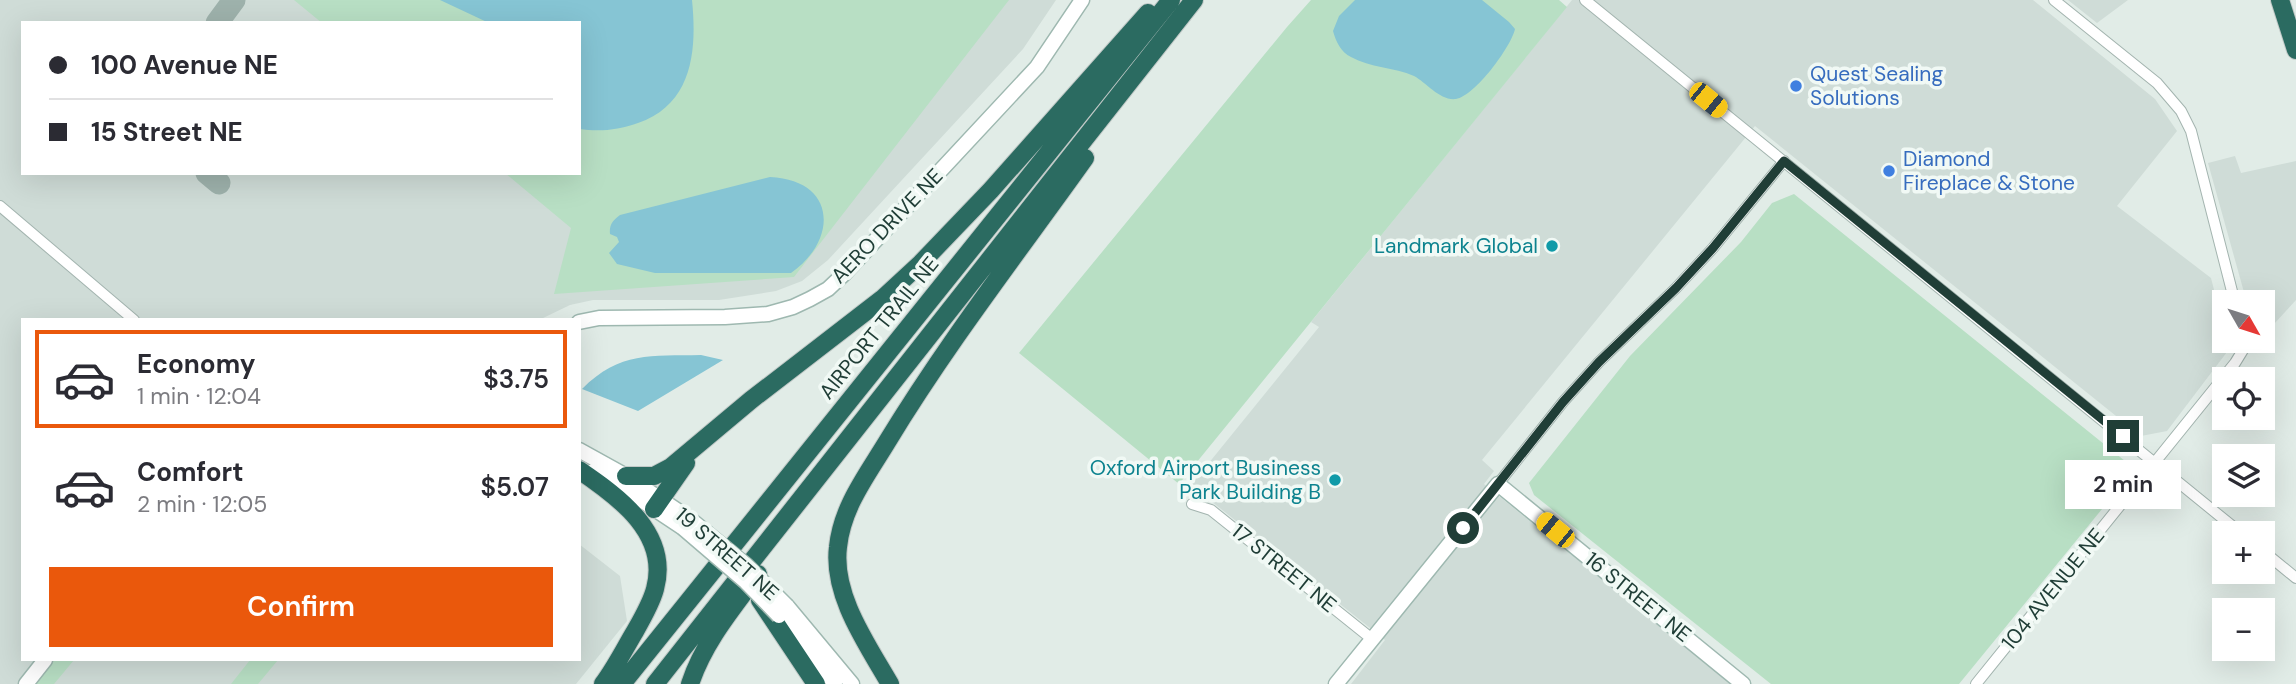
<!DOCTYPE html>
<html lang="en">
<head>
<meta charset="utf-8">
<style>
	body { margin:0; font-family:"DM Sans",sans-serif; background:#f7f7f7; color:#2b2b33; height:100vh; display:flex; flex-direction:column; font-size:26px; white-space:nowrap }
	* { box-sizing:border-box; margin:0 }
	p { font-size:23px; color:#7c7c81 }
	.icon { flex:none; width:38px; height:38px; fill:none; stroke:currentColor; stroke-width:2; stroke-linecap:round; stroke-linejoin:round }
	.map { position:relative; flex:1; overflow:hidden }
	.sheet { position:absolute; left:21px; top:318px; width:560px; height:343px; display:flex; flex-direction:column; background:#fff; border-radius:0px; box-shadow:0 7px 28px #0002 }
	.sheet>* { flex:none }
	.hud { position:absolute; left:21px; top:21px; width:560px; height:154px; border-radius:0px; box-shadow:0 7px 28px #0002; display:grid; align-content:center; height:154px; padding:0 28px; background:#fff }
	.needle { width:46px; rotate:129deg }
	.tools { position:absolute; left:2212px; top:290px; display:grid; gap:14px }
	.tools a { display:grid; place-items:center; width:63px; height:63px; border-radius:0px; background:#fff; box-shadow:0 7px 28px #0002; font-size:35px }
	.end { position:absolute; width:32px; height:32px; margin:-16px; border:9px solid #203e37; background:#fff; box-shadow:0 0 0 4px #fff }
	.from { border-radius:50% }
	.bubble { position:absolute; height:49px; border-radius:0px; background:#fff; box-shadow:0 7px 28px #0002; font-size:23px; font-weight:600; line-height:49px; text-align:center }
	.car { position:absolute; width:21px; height:42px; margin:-21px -10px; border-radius:9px; box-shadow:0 0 5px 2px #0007; background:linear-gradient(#f5c518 24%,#345 0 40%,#f5c518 0 76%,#345 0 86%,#f5c518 0) }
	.hud b { display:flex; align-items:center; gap:24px; height:66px; font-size:26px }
	.hud b+b { border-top:2px solid #e1e1e2 }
	.hud i { width:18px; height:18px; background:#2b2b33 }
	ul { padding:12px 0 0; list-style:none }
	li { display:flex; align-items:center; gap:21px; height:98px; margin:0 14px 10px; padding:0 14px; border:4px solid transparent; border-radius:0px }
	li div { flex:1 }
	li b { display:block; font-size:26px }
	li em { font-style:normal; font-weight:600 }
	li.selected { border-color:#ea580c }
	li>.icon { width:63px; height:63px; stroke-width:1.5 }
	.button { display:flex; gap:14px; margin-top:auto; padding:14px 28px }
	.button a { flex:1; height:80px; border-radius:0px; background:#ea580c; color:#fff; font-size:28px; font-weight:600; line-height:80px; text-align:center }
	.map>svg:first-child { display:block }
	.built { fill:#cfdcd7; fill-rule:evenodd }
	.green { fill:#b8dfc4 }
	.water { fill:#86c5d4 }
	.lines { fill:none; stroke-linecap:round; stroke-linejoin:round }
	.taxiway { stroke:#9eb2ac; stroke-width:23 }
	.street-casing { stroke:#a3b4af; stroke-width:12 }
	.secondary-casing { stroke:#9eb8b0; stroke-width:17 }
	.highway-casing { stroke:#c1c9c7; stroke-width:20 }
	.street { stroke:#fff; stroke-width:10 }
	.secondary { stroke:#fff; stroke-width:14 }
	.highway { stroke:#2b6b61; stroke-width:18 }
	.secondary-bridge-casing { stroke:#9eb8b0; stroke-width:17; stroke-linecap:butt }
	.secondary-bridge { stroke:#fff; stroke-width:14 }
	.route { stroke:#203e37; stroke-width:9 }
	.shop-dot { fill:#3f7fe0; stroke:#f1f9f5; stroke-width:2.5 }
	.culture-dot { fill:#0f9aa8; stroke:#f1f9f5; stroke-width:2.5 }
	.labels { text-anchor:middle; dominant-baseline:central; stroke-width:7; stroke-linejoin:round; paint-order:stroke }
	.shop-label { font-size:21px; fill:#366cbe; stroke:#f1f9f5; text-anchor:start }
	.street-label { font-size:21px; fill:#203e37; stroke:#f1f9f5 }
	.culture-label { font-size:21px; fill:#0d838f; stroke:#f1f9f5; text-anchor:end }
</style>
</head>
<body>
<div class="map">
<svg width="2296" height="684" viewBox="0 0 2296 684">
	<rect width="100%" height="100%" fill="#e1ece7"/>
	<!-- built -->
	<path class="built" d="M0,0H1056L1023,49L828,260L802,281L776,291L719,300H593L570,305L539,320H23V660H579V544L620,576L627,621L576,684H0ZM23,23H579V173H23Z
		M1572,0H2033L2155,99L2177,131L2117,206L2211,278L2224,329V341H2228L2230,348L2167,431L2141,436L1755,126L1482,460L1494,471L1484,484L1731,684H1351L1385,640L1191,485L1319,327L1311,322Z
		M2068,0H2128L2097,23Z
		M2235,156L2241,173L2296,161V300L2263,336V303H2247L2208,163Z"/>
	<!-- green -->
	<path class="green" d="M294,0H1009L794,277L554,294L571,228L505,173H579V23H322Z
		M1311,0H1559L1567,7L1179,484L1019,353L1287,27Z
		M1794,194L2125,461L2120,487L1959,684H1771L1534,495L1529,483L1630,356L1741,242L1772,203Z
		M54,660H74L54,684H35Z
		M250,660H278L258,684H231Z"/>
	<!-- water -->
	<path class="water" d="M440,0H692C697,50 693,104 638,123C618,130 600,132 579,129V23H489Z
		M1355,0H1482L1509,22L1515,29C1511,47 1475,96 1456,99C1440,101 1427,83 1414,76C1394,67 1370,68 1351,57C1341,52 1336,42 1333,31L1339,16Z
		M770,177C836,180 839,239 791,273H655L617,264L609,253L619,242L617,237L610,234C609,225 613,220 620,215Z
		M701,355L723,360L638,411L582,389C620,351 651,356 701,355Z"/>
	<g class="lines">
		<!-- taxiway -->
		<path class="taxiway" d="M217,23L234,0
			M207,173L219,183"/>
		<!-- street casing -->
		<g class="street-casing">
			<path id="street" d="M1585,0L2242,534
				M2054,0L2157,83L2181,111L2191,131L2235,303
				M0,206L134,320
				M1498,484L1563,402L1599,362L1676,288L1713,248L1784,161
				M1192,504L1211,510L1372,639
				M2263,551L2296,578
				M1976,684L2235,363L2243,350L2242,341"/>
		</g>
		<!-- secondary casing -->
		<g class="secondary-casing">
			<path id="secondary" d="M579,322L599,318L725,317L768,314L793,307L810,299L828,289L845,273L1037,67L1082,0
				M579,450L626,476L690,519
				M593,471L629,492L683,528
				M787,606L852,684
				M779,616L804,644L835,684
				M26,684L45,660
				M1336,684L1498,484L1743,684"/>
		</g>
		<!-- highway casing -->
		<g class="highway-casing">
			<path id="highway" d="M2280,0L2296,50
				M579,470C619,497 670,534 655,589C651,604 642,619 634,633C624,650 615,668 603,684
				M626,476H654L671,467L751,400L882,299L921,263L991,190L1148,13
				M654,509L686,463
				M760,600L816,684
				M622,684L1171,0
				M655,684L1194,0
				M690,684C704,642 732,609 758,574
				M890,684C867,644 832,595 838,547C842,507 867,475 887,442C947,343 1018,252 1085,158"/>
		</g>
		<!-- street -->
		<use href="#street" class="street"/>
		<!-- secondary -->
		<use href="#secondary" class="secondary"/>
		<!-- highway -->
		<use href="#highway" class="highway"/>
		<!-- secondary-bridge casing -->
		<g class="secondary-bridge-casing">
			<path id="secondary-bridge" d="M690,519L746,565L787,606
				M683,528L746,582L779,616"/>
		</g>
		<!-- secondary-bridge -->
		<use href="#secondary-bridge" class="secondary-bridge"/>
	</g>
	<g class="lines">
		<!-- route -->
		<path class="route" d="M1463,528L1563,402L1599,362L1676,288L1713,248L1784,161L2123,436"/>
	</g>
	<!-- markers -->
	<g class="shop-dot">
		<circle cx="1796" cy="86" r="7"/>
		<circle cx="1889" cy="171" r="7"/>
	</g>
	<g class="culture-dot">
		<circle cx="1552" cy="246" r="7"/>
		<circle cx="1335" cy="480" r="7"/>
	</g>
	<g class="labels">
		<!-- shop labels -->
		<g class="shop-label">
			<text x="1810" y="74">Quest Sealing<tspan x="1810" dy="24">Solutions</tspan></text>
			<text x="1903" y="159">Diamond<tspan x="1903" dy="24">Fireplace &amp; Stone</tspan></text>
		</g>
		<!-- street labels -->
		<g class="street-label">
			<text transform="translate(887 226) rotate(-46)">AERO DRIVE NE</text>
			<text transform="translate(879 328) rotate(-51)">AIRPORT TRAIL NE</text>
			<text transform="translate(727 554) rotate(41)">19 STREET NE</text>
			<text transform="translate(1284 568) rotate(39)">17 STREET NE</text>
			<text transform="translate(2053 589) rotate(-51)">104 AVENUE NE</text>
			<text transform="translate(1638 597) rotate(39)">16 STREET NE</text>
		</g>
		<!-- culture labels -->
		<g class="culture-label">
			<text x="1538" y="246">Landmark Global</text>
			<text x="1321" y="468">Oxford Airport Business<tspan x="1321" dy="24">Park Building B</tspan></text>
		</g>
	</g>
</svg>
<div class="tools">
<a><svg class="needle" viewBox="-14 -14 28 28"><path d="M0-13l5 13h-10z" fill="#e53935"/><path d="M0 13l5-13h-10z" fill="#7c7c81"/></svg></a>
<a><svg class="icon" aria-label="locate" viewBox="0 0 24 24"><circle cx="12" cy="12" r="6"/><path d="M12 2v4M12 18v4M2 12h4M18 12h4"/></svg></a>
<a><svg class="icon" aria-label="layers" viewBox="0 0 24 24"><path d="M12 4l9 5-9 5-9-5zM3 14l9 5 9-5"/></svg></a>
<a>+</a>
<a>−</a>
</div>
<i class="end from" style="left:1463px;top:528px"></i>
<i class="end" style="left:2123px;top:436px"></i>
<div class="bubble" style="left:2065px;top:460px;width:116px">2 min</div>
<i class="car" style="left:1708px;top:100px;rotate:129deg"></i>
<i class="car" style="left:1555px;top:530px;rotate:309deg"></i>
<div class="hud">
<b><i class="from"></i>100 Avenue NE</b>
<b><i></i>15 Street NE</b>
</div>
<section class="sheet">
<ul>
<li class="selected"><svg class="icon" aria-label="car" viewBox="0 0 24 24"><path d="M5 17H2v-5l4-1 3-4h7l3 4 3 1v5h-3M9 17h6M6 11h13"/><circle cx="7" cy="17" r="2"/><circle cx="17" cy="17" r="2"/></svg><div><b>Economy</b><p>1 min · 12:04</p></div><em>$3.75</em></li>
<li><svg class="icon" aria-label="car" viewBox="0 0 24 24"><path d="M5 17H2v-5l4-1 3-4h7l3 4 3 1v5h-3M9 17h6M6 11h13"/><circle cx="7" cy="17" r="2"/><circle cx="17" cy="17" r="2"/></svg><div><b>Comfort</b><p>2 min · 12:05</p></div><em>$5.07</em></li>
</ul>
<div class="button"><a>Confirm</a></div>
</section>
</div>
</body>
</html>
